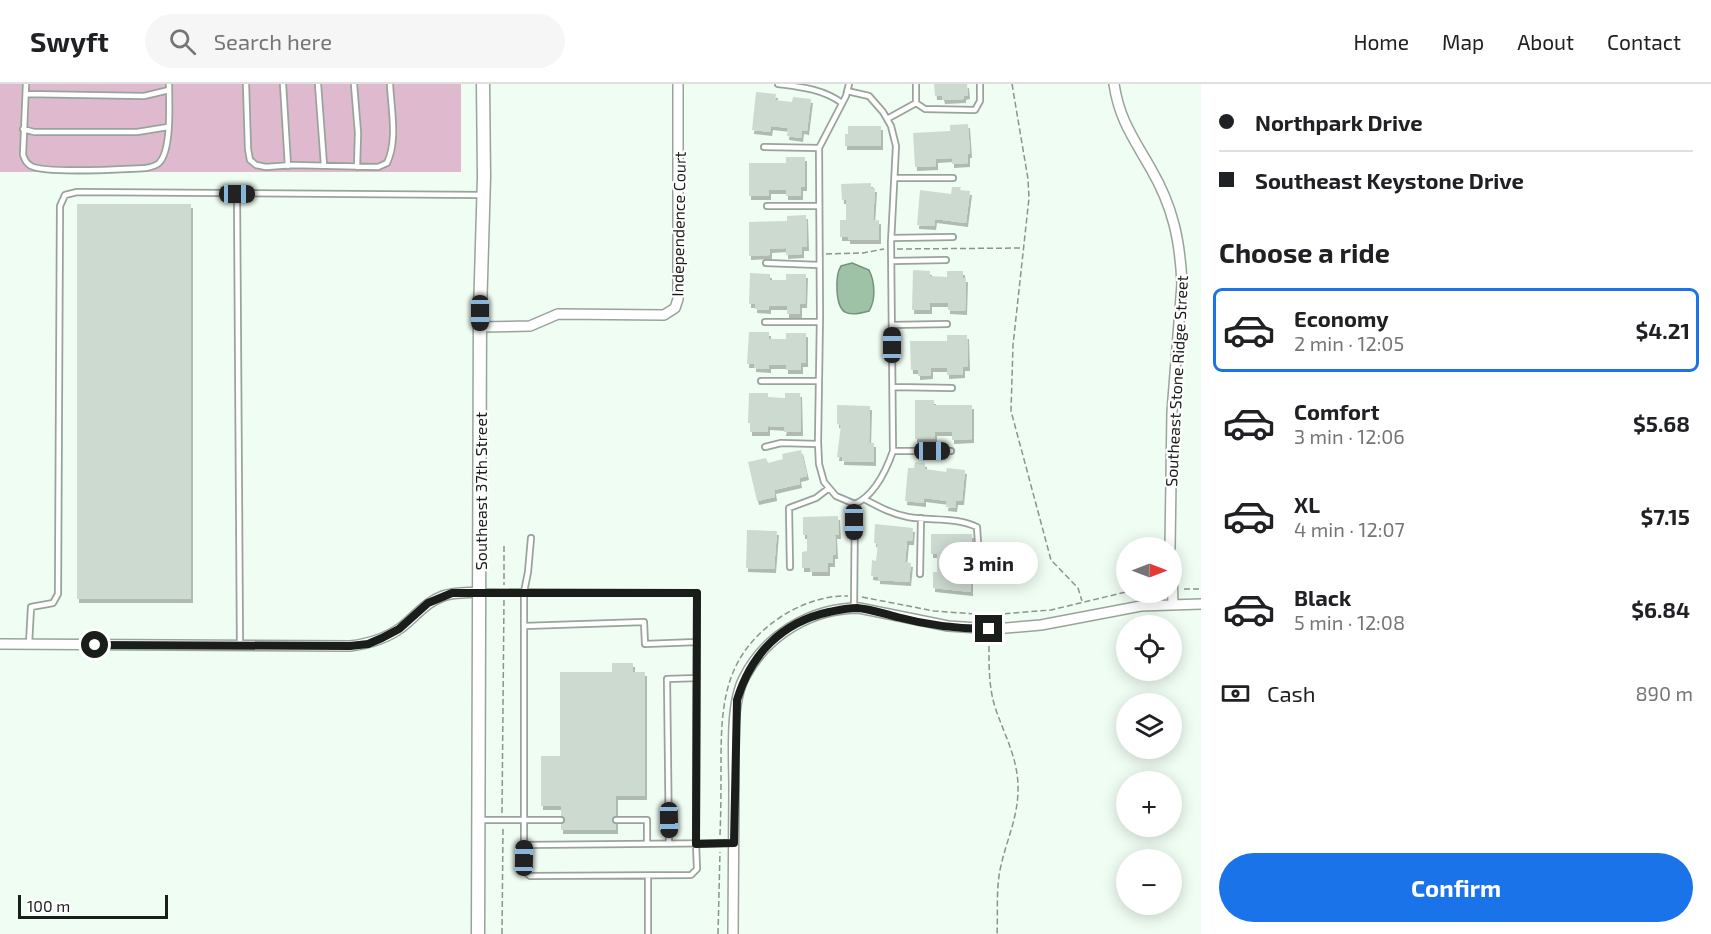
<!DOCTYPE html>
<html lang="en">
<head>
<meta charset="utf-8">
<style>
	body { margin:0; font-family:"Exo 2",sans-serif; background:#f6f6f6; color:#202124; height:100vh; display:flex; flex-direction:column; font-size:22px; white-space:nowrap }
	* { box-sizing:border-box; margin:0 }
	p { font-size:20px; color:#757577 }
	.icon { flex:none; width:33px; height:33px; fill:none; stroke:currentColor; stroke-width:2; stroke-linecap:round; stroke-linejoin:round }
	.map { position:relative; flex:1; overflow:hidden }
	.side { display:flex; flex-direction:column; background:#fff; width:510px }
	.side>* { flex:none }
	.hud { display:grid; align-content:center; height:132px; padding:0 18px; background:#fff }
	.needle { width:39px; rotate:90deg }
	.controls { position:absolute; left:1116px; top:453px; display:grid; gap:12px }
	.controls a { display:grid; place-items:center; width:66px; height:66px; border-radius:50%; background:#fff; box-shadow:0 3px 15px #0003; font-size:30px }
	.scale { position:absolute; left:18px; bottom:15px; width:150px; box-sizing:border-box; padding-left:6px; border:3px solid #191e1a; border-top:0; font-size:16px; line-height:21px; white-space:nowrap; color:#191e1a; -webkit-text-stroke:4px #fff; paint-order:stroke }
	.end { position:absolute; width:27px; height:27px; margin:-14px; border:8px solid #191e1a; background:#fff; box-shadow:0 0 0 3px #fff }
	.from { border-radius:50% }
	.bubble { position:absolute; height:42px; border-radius:21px; background:#fff; box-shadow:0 3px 15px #0003; font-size:20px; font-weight:700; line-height:42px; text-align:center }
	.car { position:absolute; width:18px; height:36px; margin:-18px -9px; border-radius:8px; box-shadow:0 0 4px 2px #0007; background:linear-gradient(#222 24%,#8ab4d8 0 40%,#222 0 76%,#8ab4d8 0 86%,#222 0) }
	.hud b { display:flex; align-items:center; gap:21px; height:57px; font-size:22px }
	.hud b+b { border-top:2px solid #e0e0e0 }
	.hud i { width:15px; height:15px; background:#202124 }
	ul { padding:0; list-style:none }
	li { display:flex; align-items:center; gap:18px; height:84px; margin:0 12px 9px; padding:0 6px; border:3px solid transparent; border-radius:9px }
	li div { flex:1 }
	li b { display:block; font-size:22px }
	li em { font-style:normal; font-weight:700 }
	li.current { border-color:#1a73e8 }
	li>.icon { width:54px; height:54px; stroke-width:1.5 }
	h2 { padding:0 18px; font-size:27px; line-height:72px }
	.pay { display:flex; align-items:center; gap:15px; height:66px; padding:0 18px; font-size:22px }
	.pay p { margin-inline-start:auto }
	.button { display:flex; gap:12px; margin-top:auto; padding:12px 18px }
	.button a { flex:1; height:69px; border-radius:36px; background:#1a73e8; color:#fff; font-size:24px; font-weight:700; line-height:69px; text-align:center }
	header { display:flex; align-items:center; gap:36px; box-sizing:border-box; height:84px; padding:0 30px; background:#fff; border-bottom:2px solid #e0e0e0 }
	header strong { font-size:28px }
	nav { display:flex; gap:33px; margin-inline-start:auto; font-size:21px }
	.search { width:420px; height:54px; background:#f6f6f6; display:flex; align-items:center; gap:15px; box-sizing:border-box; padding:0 21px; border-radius:33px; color:#757577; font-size:22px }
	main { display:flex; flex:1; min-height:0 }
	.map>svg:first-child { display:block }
	.green { fill:#dfbace }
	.water { fill:#9ec2a6; stroke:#76917c; stroke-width:1.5 }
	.building { fill:#cddad0; filter:url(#shadow) }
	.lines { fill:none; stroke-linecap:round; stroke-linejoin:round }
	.lane-casing { stroke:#98a49b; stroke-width:8 }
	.street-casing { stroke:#98a49b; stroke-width:12 }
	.secondary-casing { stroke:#98a49b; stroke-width:15 }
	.path { stroke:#8b948d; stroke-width:1.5; stroke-dasharray:6 3; stroke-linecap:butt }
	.lane { stroke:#fff; stroke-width:4.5 }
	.street { stroke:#fff; stroke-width:9 }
	.secondary { stroke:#fff; stroke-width:12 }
	.route { stroke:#191e1a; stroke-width:8 }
	.labels { text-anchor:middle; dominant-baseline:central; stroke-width:4.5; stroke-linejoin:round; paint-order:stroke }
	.street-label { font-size:16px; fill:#191e1a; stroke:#fff }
</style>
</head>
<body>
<header>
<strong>Swyft</strong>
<div class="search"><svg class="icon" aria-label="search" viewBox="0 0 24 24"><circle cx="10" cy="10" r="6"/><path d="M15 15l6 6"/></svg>Search here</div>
<nav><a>Home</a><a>Map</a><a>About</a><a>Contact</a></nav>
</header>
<main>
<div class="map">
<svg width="1201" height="850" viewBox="0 0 1201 850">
	<defs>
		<filter id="shadow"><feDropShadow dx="2" dy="4" stdDeviation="0" flood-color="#0004"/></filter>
	</defs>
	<rect width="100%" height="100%" fill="#f0fdf2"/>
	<!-- green -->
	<path class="green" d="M0,0H461V88H0Z"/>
	<!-- water -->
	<path class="water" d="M852,179L869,186C875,198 876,216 869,227C862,229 851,232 845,228C835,222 835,191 841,182Z"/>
	<!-- building -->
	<path class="building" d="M934,0H967L968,11L964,12V15L943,16L942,12H935Z
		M756,8L776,10L775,16L792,18L793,13L811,15L807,47L802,46L801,54L787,52L788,44L771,42L770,48L752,46Z
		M968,40L970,70H968V79L952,80V74L936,75V82L915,83L913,49L950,47V41Z
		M848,42H881V62H845V50H848Z
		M786,73H805V103H801V112H786V106H769V112H749V79H786Z
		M871,99V104H875L873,137L879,136V156H848V153H840V136H846V116H842L841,100Z
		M952,103H961L960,106L970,107L966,139L935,135L934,142L917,141L920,106L951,110Z
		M77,120H191V515H77Z
		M806,131L807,163H802V170L786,171V164L770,165V171L749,172V138L787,137V132Z
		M913,186L930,187V192L947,193V187H963V194H966L965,227L948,226V219H930V226H912Z
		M750,189L770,190V196H786V190H806L805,220H800V230H787V222H769V226L755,225V220H749Z
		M749,248H769V255H786V249H806V279H801V286H786V281H769V285L754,284V280H747Z
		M947,251H967L968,283H963V290L947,291V284H931V291L918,292V286H911L910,257H947Z
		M749,309H768V313L785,314V309H800L801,348H784L785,343L768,342V348H750V339H748Z
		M915,316H934V321H972V355L952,356V348H935V355H915Z
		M837,321L870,322L869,359H874V378L842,377V373H837L841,341L837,340Z
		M801,366L807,392L799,394L800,400L774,406L775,413L757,417L748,378L766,374L768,379L783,375L782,370Z
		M915,378L925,379V385L946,388L947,384L965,386L962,417H956L955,424L946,423L947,417L924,414V419L905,417L908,384H914Z
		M838,432L839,451H835L836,471H833V479H828V488H810V484H802V468L807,467V451H803V433Z
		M875,440L913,444L912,457H907L905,478L911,479L909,498L878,496V493L871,492L872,476L876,477L878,460L874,459Z
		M747,446L777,447L774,485L746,484Z
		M931,450H972V469H966V487H971V508L933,504V488H937V470H931Z
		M612,579H633V588H645V712H616V746H561V722H541V672H560V588H612Z"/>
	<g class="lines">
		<!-- lane casing -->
		<g class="lane-casing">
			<path id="lane" d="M26,0L23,71C25,76 26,79 31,82C47,90 124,85 146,84C151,83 156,82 159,79C172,66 169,19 169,0
				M246,0L248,65L250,76L256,81L266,83L292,81L378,83L387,79C398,56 391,25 390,0
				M283,0L288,82
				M318,0L324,81
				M354,0L358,49L357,83
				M778,0C801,3 823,5 842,19
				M849,0L846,12L819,64L820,232L818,358L819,380L824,398L836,412L855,420
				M916,0V19L925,25L975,26L980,17V0
				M847,7L869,12L883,28L891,42L896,62L891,158L893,367C886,387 875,411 855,420L854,524
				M26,10L144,12L169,6
				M887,35L916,19
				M23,45L34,48H137L168,43
				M764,63L819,64
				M895,94H953
				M237,110L240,562
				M767,122H819
				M892,154L953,153
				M892,177L946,176
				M766,179L819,181
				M765,238H820
				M892,241L947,240
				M761,297H819
				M893,303L952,304
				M765,363L781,359L818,360
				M893,367H951
				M864,415C879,423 892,430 908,433C931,437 956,433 977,443L979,475
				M790,483L789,424L816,414L829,404
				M920,490L921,434
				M481,508L697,509L696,760L697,785L691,791L530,792L523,786L524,761C594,760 664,760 734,759
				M524,542L644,538L645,560L697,558
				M29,560L31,523L53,519L58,510L60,122L65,111L77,108L483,111
				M479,736H561
				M616,736H647V760
				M669,760L667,595L697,594
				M524,761V508L528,488L531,454
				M648,850V792"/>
		</g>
		<!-- street casing -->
		<g class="street-casing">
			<path id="street" d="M1114,0C1119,35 1134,55 1151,85C1173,123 1180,156 1182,200L1172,328L1170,464
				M480,243L530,242L558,230L664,231L675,224L678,215V0
				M1172,486L1173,520
				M0,560L350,562C369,560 387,554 402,543C416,532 426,518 443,512C454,508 467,509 480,508
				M733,850C733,801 734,752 734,703C734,673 730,621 744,594C766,551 811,524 859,524L948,542L994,545L1041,541L1141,522L1201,520"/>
		</g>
		<!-- secondary casing -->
		<g class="secondary-casing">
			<path id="secondary" d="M478,850L480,229L484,93L483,0"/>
		</g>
		<!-- path -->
		<path class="path" d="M1012,0L1028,95L1029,114L1013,261L1011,327L1051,476L1078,504L1082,517
			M897,165L1024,164
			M826,170L863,169L884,165
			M504,462V501
			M1184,505H1201
			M862,513L934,527L989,531L1051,526L1126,508
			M989,553C989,578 988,603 996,626C1005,652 1017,673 1018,701C1019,733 1006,756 1000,786C996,807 998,829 997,850
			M502,729L504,515
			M720,751C721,727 721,702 721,677C721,615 726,569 782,532C801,520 826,511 848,512
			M502,850L503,743
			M718,850L720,768"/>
		<!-- lane -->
		<use href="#lane" class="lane"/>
		<!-- street -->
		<use href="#street" class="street"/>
		<!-- secondary -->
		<use href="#secondary" class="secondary"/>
	</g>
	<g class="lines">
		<!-- route -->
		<path class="route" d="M95,561L350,562L368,560L382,554L399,545L428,519L452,509H697L696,760L734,759L737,616C751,570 782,538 829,528C839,526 847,524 857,524C871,525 884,530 897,533C927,541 959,545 989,545"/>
	</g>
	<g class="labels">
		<!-- street labels -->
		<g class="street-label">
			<text transform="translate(678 140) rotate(-89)">Independence Court</text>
			<text transform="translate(1176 297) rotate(-87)">Southeast Stone Ridge Street</text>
			<text transform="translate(480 407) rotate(-90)">Southeast 37th Street</text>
		</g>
	</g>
</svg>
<div class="controls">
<a><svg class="needle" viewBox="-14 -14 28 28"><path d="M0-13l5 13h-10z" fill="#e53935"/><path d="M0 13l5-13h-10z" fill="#757577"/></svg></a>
<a><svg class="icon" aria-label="locate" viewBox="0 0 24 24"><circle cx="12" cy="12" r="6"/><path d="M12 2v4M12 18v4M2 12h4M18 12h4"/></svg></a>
<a><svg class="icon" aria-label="layers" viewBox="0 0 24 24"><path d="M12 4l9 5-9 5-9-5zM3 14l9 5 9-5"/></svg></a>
<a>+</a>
<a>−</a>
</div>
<div class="scale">100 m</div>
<i class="end from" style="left:95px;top:561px"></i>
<i class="end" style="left:989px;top:545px"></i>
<div class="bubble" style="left:939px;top:458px;width:99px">3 min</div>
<i class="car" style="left:237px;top:110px;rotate:90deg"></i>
<i class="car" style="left:480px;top:229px;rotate:180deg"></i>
<i class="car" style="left:892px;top:261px;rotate:0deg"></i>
<i class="car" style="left:932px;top:367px;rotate:90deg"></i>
<i class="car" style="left:854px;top:438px;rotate:180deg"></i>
<i class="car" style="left:669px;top:736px;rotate:179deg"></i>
<i class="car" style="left:524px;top:774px;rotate:1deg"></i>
</div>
<section class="side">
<div class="hud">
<b><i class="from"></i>Northpark Drive</b>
<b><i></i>Southeast Keystone Drive</b>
</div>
<h2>Choose a ride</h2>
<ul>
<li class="current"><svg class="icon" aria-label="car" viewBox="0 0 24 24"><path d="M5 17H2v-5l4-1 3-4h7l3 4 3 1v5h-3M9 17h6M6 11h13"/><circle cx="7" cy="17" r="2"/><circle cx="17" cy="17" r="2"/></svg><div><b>Economy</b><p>2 min · 12:05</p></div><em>$4.21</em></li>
<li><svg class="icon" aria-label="car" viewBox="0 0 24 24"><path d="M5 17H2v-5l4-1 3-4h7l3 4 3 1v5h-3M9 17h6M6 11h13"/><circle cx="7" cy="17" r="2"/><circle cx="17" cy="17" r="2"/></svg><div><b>Comfort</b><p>3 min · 12:06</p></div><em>$5.68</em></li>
<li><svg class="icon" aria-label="car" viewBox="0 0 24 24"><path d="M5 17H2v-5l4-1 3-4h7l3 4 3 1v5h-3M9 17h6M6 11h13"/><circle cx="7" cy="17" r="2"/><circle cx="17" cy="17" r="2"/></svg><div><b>XL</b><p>4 min · 12:07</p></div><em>$7.15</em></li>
<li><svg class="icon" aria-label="car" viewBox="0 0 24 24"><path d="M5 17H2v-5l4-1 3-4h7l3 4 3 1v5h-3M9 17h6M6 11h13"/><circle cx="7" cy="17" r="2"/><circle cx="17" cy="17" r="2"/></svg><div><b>Black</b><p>5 min · 12:08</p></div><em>$6.84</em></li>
</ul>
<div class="pay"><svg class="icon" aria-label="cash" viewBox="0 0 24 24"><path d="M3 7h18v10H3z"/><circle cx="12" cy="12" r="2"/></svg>Cash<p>890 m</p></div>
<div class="button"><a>Confirm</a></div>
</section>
</main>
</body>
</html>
